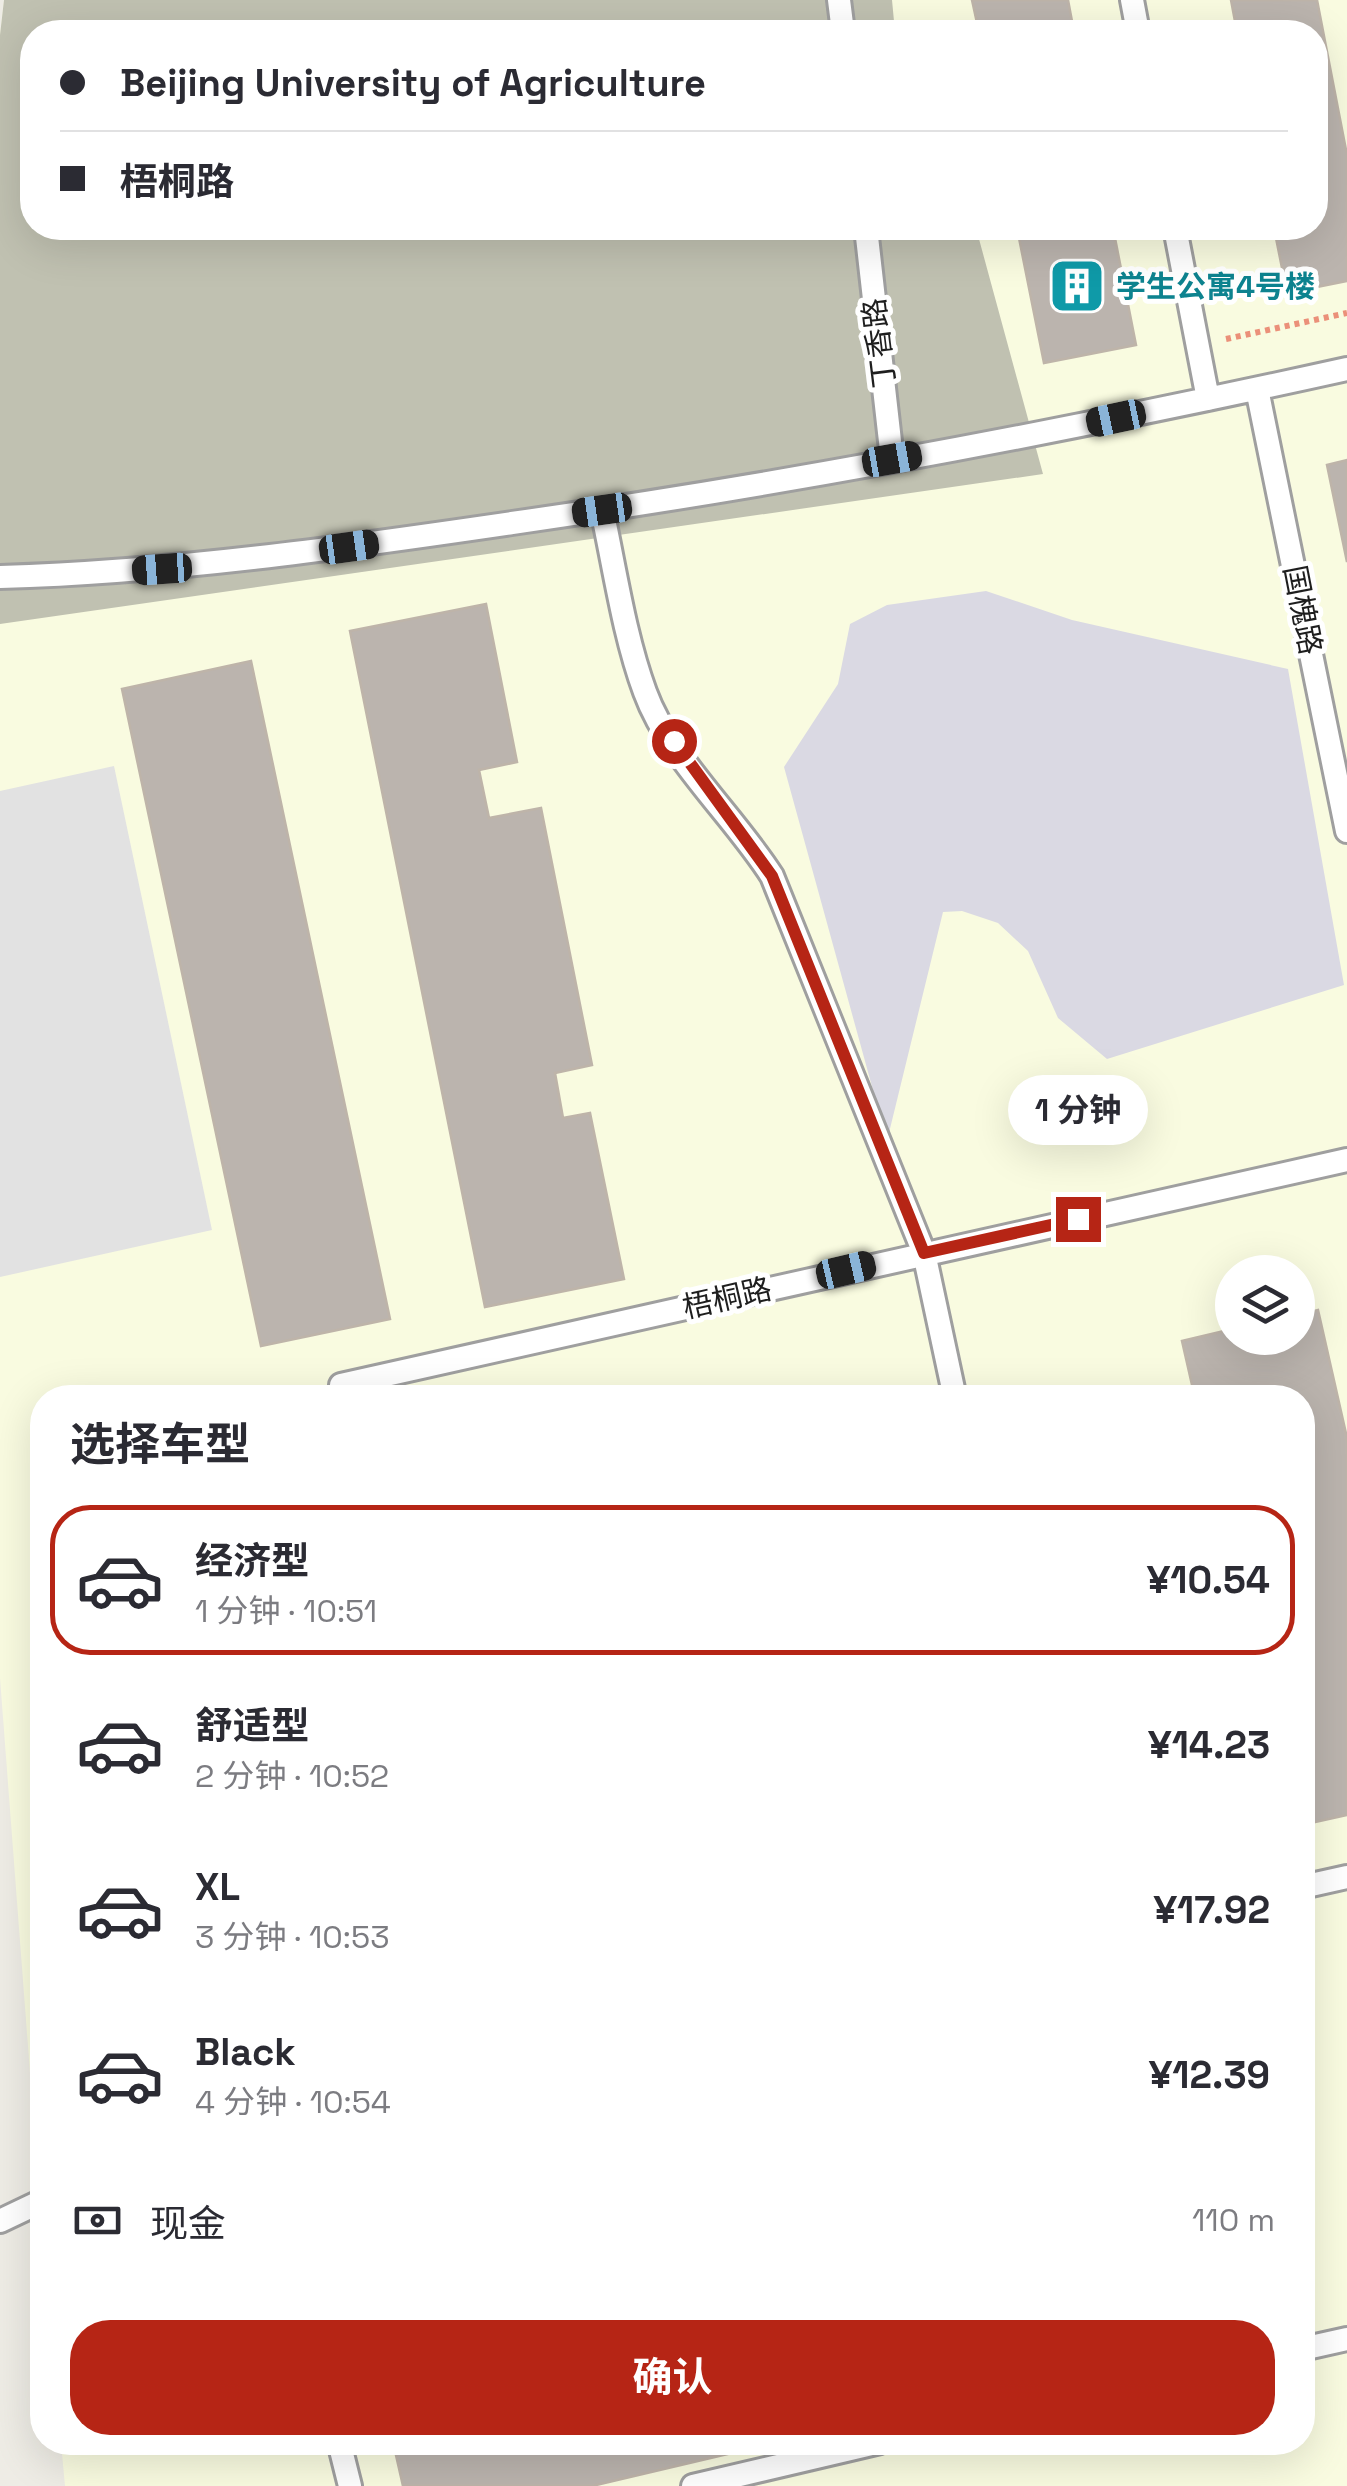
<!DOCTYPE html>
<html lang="zh">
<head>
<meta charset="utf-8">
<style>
	body { margin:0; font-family:"Space Grotesk","Noto Sans SC",sans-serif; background:#f2f2f3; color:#2b2b33; height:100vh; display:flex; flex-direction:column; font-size:38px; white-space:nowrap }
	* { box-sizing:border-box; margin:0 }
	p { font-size:32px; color:#7c7c81 }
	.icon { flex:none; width:55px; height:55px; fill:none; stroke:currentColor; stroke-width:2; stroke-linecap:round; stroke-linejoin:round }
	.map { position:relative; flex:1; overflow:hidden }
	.drawer { position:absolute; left:30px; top:1385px; width:1285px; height:1070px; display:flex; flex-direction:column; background:#fff; border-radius:40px; box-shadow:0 10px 40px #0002 }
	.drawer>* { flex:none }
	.guide { position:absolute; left:20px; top:20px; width:1308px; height:220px; border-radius:40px; box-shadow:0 10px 40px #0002; display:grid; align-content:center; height:220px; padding:0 40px; background:#fff }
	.controls { position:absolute; left:1215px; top:1255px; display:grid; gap:20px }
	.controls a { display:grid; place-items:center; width:100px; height:100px; border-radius:50%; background:#fff; box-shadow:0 10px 40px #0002; font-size:50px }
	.end { position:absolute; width:45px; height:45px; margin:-22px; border:12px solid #b62515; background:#fff; box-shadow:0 0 0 5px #fff }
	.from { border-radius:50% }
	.bubble { position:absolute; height:70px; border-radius:35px; background:#fff; box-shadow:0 10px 40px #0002; font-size:32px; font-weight:700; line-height:70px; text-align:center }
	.car { position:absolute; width:30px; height:60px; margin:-30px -15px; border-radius:12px; box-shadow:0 0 8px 2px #0007; background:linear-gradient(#222 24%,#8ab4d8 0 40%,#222 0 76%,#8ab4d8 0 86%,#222 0) }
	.guide b { display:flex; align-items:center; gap:35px; height:95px; font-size:38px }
	.guide b+b { border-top:2px solid #e1e1e2 }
	.guide i { width:25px; height:25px; background:#2b2b33 }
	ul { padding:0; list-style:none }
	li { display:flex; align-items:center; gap:30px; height:150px; margin:0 20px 15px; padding:0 20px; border:5px solid transparent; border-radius:40px }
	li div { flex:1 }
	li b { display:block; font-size:38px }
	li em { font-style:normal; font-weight:700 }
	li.current { border-color:#b62515 }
	li>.icon { width:90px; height:90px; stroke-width:1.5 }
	h2 { padding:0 40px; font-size:45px; line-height:120px }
	.pay { display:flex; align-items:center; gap:25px; height:110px; padding:0 40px; font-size:38px }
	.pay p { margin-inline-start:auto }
	.primary-button { display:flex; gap:20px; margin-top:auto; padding:20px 40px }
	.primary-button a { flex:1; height:115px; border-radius:40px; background:#b62515; color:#fff; font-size:40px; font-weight:700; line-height:115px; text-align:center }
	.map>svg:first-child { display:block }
	.education { fill:#f9fbe0; fill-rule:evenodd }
	.construction { fill:#c0c1b1 }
	.parking { fill:#e2e2e2 }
	.plaza { fill:#dad9e3 }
	.building { fill:#bbb4ae; stroke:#beb4a9; stroke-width:2.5 }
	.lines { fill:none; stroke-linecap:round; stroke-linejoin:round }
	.service-casing { stroke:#9f9f9f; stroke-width:28 }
	.path { stroke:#eb9079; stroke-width:6; stroke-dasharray:5 5; stroke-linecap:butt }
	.service { stroke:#fff; stroke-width:22 }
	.route { stroke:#b62515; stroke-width:12 }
	.labels { text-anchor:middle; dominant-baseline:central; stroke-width:10; stroke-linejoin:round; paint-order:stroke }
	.culture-label { font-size:30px; font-weight:bold; fill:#0d838f; stroke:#fff; text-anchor:start }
	.street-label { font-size:30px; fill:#1e1e1e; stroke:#fff }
</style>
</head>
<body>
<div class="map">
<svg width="1347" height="2486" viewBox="0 0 1347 2486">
	<rect width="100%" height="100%" fill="#eeece5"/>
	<!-- education -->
	<path class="education" d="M4,0H1347V2486H65L61,2443L1302,2442V1398H42V2231L0,1678V35ZM32,32H1315V228H32ZM1232,1272H1298V1338H1232Z"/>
	<!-- construction -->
	<path class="construction" d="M4,0H892L895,32H32V228H976L1043,474L0,624V35Z"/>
	<!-- parking -->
	<path class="parking" d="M114,766L212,1230L0,1277V791Z"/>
	<!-- plaza -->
	<path class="plaza" d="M986,591L1072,620L1288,669L1344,985L1107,1059L1058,1018L1028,951L998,923L962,911L943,912L887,1141L784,767L838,684L850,624L887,605Z"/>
	<!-- building -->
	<path class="building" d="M972,0H1068L1074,32H979Z
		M1231,0H1317L1347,155V281L1287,293L1274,228H1315V32H1237Z
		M1017,228H1113L1136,345L1044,363Z
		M1347,460V562L1327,465Z
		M486,604L517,762L479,770L489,818L541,808L592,1065L555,1073L563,1118L590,1113L624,1279L485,1307L350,631Z
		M251,661L390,1319L261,1346L122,689Z
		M1318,1310L1347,1438V1815L1302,1825V1398H1195L1182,1341L1232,1329V1338H1298V1315Z
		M393,2442H752L753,2448L592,2486H403Z"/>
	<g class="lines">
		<!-- service casing -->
		<g class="service-casing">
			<path id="service" d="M839,0L843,32
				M1132,0L1138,32
				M866,228L892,459
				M1175,228L1208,399
				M1257,389L1347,831
				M602,510C615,570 624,635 645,692C669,758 734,816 772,876L924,1253L955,1398
				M0,577C173,572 341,548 512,523C792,483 1071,430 1347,369
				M344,1398L341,1385L1347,1160
				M1302,1887L1347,1877
				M0,2221L42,2201
				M1302,2349L1347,2339
				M339,2442L350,2486
				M693,2486L880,2442"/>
		</g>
		<!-- path -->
		<path class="path" d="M1226,339L1347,313"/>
		<!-- service -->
		<use href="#service" class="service"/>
	</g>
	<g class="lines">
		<!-- route -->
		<path class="route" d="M674,741L772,876L924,1253L1078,1219"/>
	</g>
	<!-- icons -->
	<defs>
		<g id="building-square" transform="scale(2.875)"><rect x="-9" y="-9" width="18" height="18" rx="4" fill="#0f9aa8" stroke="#fff"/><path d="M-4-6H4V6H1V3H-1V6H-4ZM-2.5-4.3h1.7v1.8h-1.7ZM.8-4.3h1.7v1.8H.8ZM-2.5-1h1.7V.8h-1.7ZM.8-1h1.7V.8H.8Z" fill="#fff"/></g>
	</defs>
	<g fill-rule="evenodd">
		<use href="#building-square" x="1077" y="286"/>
	</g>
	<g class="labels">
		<!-- culture labels -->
		<g class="culture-label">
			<text x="1116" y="286">学生公寓4号楼</text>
		</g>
		<!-- street labels -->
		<g class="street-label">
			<text transform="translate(879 343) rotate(-97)">丁香路</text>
			<text transform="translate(1303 610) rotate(79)">国槐路</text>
			<text transform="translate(727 1298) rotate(-13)">梧桐路</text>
		</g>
	</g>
</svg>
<div class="controls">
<a><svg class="icon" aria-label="layers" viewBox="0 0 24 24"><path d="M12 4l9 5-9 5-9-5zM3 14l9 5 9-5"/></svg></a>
</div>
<i class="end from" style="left:674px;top:741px"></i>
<i class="end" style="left:1078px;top:1219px"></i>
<div class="bubble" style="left:1008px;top:1075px;width:140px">1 分钟</div>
<i class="car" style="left:1116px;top:418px;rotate:258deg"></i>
<i class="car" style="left:892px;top:459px;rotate:80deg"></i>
<i class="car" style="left:602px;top:510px;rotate:262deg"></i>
<i class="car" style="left:349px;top:547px;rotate:82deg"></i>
<i class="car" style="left:162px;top:569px;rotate:266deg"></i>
<i class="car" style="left:846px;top:1270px;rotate:77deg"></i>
<div class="guide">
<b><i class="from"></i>Beijing University of Agriculture</b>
<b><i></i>梧桐路</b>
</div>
<section class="drawer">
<h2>选择车型</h2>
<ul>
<li class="current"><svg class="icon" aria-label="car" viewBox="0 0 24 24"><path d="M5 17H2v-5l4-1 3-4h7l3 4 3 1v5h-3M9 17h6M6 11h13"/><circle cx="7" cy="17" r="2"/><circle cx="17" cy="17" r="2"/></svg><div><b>经济型</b><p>1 分钟 · 10:51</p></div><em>¥10.54</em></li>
<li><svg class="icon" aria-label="car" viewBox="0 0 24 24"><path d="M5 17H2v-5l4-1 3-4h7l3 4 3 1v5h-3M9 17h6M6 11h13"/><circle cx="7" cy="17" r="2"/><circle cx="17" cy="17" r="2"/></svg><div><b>舒适型</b><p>2 分钟 · 10:52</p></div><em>¥14.23</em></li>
<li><svg class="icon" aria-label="car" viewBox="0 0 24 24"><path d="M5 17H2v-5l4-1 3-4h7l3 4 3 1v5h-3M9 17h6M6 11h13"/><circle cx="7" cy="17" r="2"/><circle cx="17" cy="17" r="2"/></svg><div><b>XL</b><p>3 分钟 · 10:53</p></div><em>¥17.92</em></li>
<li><svg class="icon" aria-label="car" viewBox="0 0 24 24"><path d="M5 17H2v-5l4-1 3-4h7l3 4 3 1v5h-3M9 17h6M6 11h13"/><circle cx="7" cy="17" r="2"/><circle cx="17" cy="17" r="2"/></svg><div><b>Black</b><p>4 分钟 · 10:54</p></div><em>¥12.39</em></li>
</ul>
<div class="pay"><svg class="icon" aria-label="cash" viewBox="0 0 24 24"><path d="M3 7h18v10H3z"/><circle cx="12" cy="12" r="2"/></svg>现金<p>110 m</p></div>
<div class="primary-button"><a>确认</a></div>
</section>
</div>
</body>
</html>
